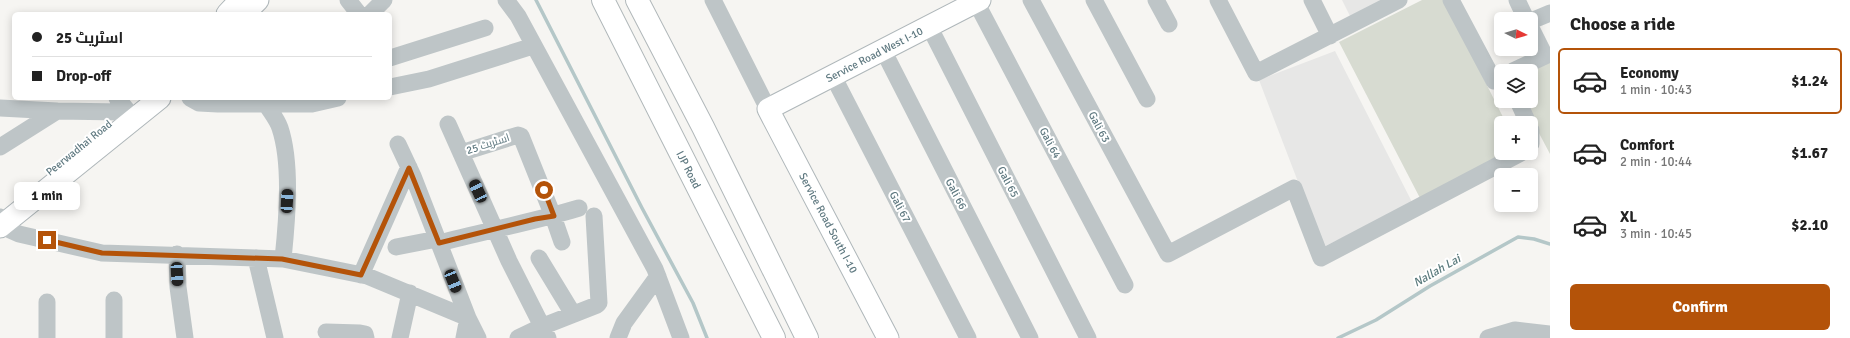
<!DOCTYPE html>
<html lang="en">
<head>
<meta charset="utf-8">
<style>
	body { margin:0; font-family:Signika,Cairo,sans-serif; background:#f2f2f2; color:#222; height:100vh; display:flex; flex-direction:column; font-size:15px; white-space:nowrap }
	* { box-sizing:border-box; margin:0 }
	p { font-size:13px; color:#767676 }
	.icon { flex:none; width:22px; height:22px; fill:none; stroke:currentColor; stroke-width:2; stroke-linecap:round; stroke-linejoin:round }
	.map { position:relative; flex:1; overflow:hidden }
	.panel { display:flex; flex-direction:column; background:#fff; width:300px }
	.panel>* { flex:none }
	.hud { position:absolute; left:12px; top:12px; width:380px; height:88px; border-radius:6px; box-shadow:0 2px 10px #0003; display:grid; align-content:center; height:88px; padding:0 20px; background:#fff }
	.needle { width:26px; rotate:95deg }
	.buttons { position:absolute; left:1494px; top:12px; display:grid; gap:8px }
	.buttons a { display:grid; place-items:center; width:44px; height:44px; border-radius:6px; background:#fff; box-shadow:0 2px 10px #0003; font-size:20px }
	.end { position:absolute; width:18px; height:18px; margin:-9px; border:5px solid #b45309; background:#fff; box-shadow:0 0 0 2px #fff }
	.from { border-radius:50% }
	.bubble { position:absolute; height:28px; border-radius:6px; background:#fff; box-shadow:0 2px 10px #0003; font-size:13px; font-weight:700; line-height:28px; text-align:center }
	.car { position:absolute; width:12px; height:24px; margin:-12px -6px; border-radius:5px; box-shadow:0 0 3px 1px #0007; background:linear-gradient(#222 24%,#8ab4d8 0 40%,#222 0 76%,#8ab4d8 0 86%,#222 0) }
	.hud b { display:flex; align-items:center; gap:14px; height:38px; font-size:15px }
	.hud b+b { border-top:1px solid #e0e0e0 }
	.hud i { width:10px; height:10px; background:#222 }
	ul { padding:0; list-style:none }
	li { display:flex; align-items:center; gap:12px; height:66px; margin:0 8px 6px; padding:0 12px; border:2px solid transparent; border-radius:6px }
	li div { flex:1 }
	li b { display:block; font-size:15px }
	li em { font-style:normal; font-weight:700 }
	li.current { border-color:#b45309 }
	li>.icon { width:36px; height:36px; stroke-width:1.5 }
	h2 { padding:0 20px; font-size:18px; line-height:48px }
	.primary-button { display:flex; gap:8px; margin-top:auto; padding:8px 20px }
	.primary-button a { flex:1; height:46px; border-radius:6px; background:#b45309; color:#fff; font-size:16px; font-weight:700; line-height:46px; text-align:center }
	main { display:flex; flex:1; min-height:0 }
	.map>svg:first-child { display:block }
	.built { fill:#e7e7e6 }
	.green { fill:#d7dbd1 }
	.lines { fill:none; stroke-linecap:round; stroke-linejoin:round }
	.stream { stroke:#b4c7c8; stroke-width:3.5 }
	.major-casing { stroke:#afb7ba; stroke-width:23 }
	.highway-casing { stroke:#b1b8ba; stroke-width:24 }
	.minor { stroke:#bec5c7; stroke-width:17 }
	.major { stroke:#fff; stroke-width:21 }
	.highway { stroke:#fff; stroke-width:22 }
	.route { stroke:#b45309; stroke-width:5 }
	.labels { text-anchor:middle; dominant-baseline:central; stroke-width:4; stroke-linejoin:round; paint-order:stroke }
	.street-label { font-size:11px; fill:#5f7980; stroke:#fff }
	.water-label { font-size:12px; font-style:italic; fill:#5a7a7c; stroke:#fff }
</style>
</head>
<body>
<main>
<div class="map">
<svg width="1550" height="338" viewBox="0 0 1550 338">
	<rect width="100%" height="100%" fill="#f6f5f2"/>
	<!-- built -->
	<path class="built" d="M1342,0H1386L1351,18Z
		M1335,51L1413,204L1323,247L1259,80Z"/>
	<!-- green -->
	<path class="green" d="M1422,0H1444L1506,123H1501V153H1507L1421,200L1339,42Z
		M1550,57V154L1522,101H1531V71Z"/>
	<g class="lines">
		<!-- stream -->
		<path class="stream" d="M536,0L642,208L693,303L707,338
			M1338,338L1376,320L1430,286L1518,237L1534,239L1550,244"/>
		<!-- major casing -->
		<g class="major-casing">
			<g id="major">
				<path d="M227,14L240,0"/>
				<path d="M244,14L258,0"/>
				<path d="M0,227L160,98"/>
				<path id="s1" d="M888,338L768,109L980,0"/>
			</g>
		</g>
		<!-- highway casing -->
		<g class="highway-casing">
			<g id="highway">
				<path id="s2" d="M603,0L774,338"/>
				<path d="M637,0L703,127L807,338"/>
			</g>
		</g>
		<!-- minor -->
		<path class="minor" d="M348,0L359,14
			M506,0L518,16L655,269L681,338
			M713,0L768,109
			M1031,0L1168,254L1294,188L1321,258L1521,153
			M1094,0L1147,99
			M1156,0L1169,24
			M1218,0L1256,73L1399,0
			M1312,0L1330,36
			M1451,0L1494,81L1501,77
			M1517,0L1526,19
			M976,2L1125,285
			M370,14L384,0
			M1531,21L1550,13
			M929,26L1088,338
			M883,50L1030,338
			M390,58L485,28
			M1513,71L1545,56L1531,28
			M833,76L968,338
			M390,87L429,79L533,46
			M117,98L126,109
			M190,98L199,103L218,104H312L338,98
			M1518,101L1528,123
			M266,104C270,111 277,119 280,128C292,164 287,221 283,259
			M0,108L57,111
			M448,124L509,261L548,338
			M1531,130V144
			M398,144L413,176L468,318L464,338
			M0,147L57,111L122,112
			M461,153L518,135L521,136L553,216L562,242
			M0,217L10,230L19,234L102,253L283,259L367,276L468,318L478,338
			M439,243C485,231 533,222 579,208
			M396,247L437,239
			M177,254L178,287L185,338
			M256,258L275,338
			M539,258L573,314
			M361,275L409,167
			M326,332L360,333L365,334L366,338
			M47,338V302
			M114,338V300
			M400,338L410,293
			M518,338L541,327L597,305L599,303L594,216
			M618,338L624,323L658,276
			M1488,338L1515,330L1550,334"/>
		<!-- major -->
		<use href="#major" class="major"/>
		<!-- highway -->
		<use href="#highway" class="highway"/>
	</g>
	<g class="lines">
		<!-- route -->
		<path class="route" d="M47,240L102,253L282,259L361,275L409,168L439,243L535,219L554,216L544,190"/>
	</g>
	<g class="labels">
		<!-- street labels -->
		<g class="street-label">
			<text stroke="none"><textPath href="#s1" startOffset="378">Service Road West I-10</textPath></text>
			<text transform="translate(1099 127) rotate(62)">Gali 63</text>
			<text transform="translate(1050 143) rotate(62)">Gali 64</text>
			<text transform="translate(488 144) rotate(-18)">اسٹریٹ 25</text>
			<text transform="translate(79 148) rotate(-39)">Peerwadhai Road</text>
			<text stroke="none"><textPath href="#s2" startOffset="190">IJP Road</textPath></text>
			<text transform="translate(1008 182) rotate(63)">Gali 65</text>
			<text transform="translate(956 194) rotate(63)">Gali 66</text>
			<text transform="translate(900 207) rotate(63)">Gali 67</text>
			<text transform="translate(828 223) rotate(62)">Service Road South I-10</text>
		</g>
		<!-- water labels -->
		<g class="water-label">
			<text transform="translate(1437 271) rotate(-30)">Nallah Lai</text>
		</g>
	</g>
</svg>
<div class="buttons">
<a><svg class="needle" viewBox="-14 -14 28 28"><path d="M0-13l5 13h-10z" fill="#e53935"/><path d="M0 13l5-13h-10z" fill="#767676"/></svg></a>
<a><svg class="icon" aria-label="layers" viewBox="0 0 24 24"><path d="M12 4l9 5-9 5-9-5zM3 14l9 5 9-5"/></svg></a>
<a>+</a>
<a>−</a>
</div>
<i class="end from" style="left:544px;top:190px"></i>
<i class="end" style="left:47px;top:240px"></i>
<div class="bubble" style="left:14px;top:182px;width:66px">1 min</div>
<i class="car" style="left:478px;top:191px;rotate:335deg"></i>
<i class="car" style="left:287px;top:201px;rotate:3deg"></i>
<i class="car" style="left:177px;top:274px;rotate:177deg"></i>
<i class="car" style="left:453px;top:281px;rotate:158deg"></i>
<div class="hud">
<b><i class="from"></i>اسٹریٹ 25</b>
<b><i></i>Drop-off</b>
</div>
</div>
<section class="panel">
<h2>Choose a ride</h2>
<ul>
<li class="current"><svg class="icon" aria-label="car" viewBox="0 0 24 24"><path d="M5 17H2v-5l4-1 3-4h7l3 4 3 1v5h-3M9 17h6M6 11h13"/><circle cx="7" cy="17" r="2"/><circle cx="17" cy="17" r="2"/></svg><div><b>Economy</b><p>1 min · 10:43</p></div><em>$1.24</em></li>
<li><svg class="icon" aria-label="car" viewBox="0 0 24 24"><path d="M5 17H2v-5l4-1 3-4h7l3 4 3 1v5h-3M9 17h6M6 11h13"/><circle cx="7" cy="17" r="2"/><circle cx="17" cy="17" r="2"/></svg><div><b>Comfort</b><p>2 min · 10:44</p></div><em>$1.67</em></li>
<li><svg class="icon" aria-label="car" viewBox="0 0 24 24"><path d="M5 17H2v-5l4-1 3-4h7l3 4 3 1v5h-3M9 17h6M6 11h13"/><circle cx="7" cy="17" r="2"/><circle cx="17" cy="17" r="2"/></svg><div><b>XL</b><p>3 min · 10:45</p></div><em>$2.10</em></li>
</ul>
<div class="primary-button"><a>Confirm</a></div>
</section>
</main>
</body>
</html>
